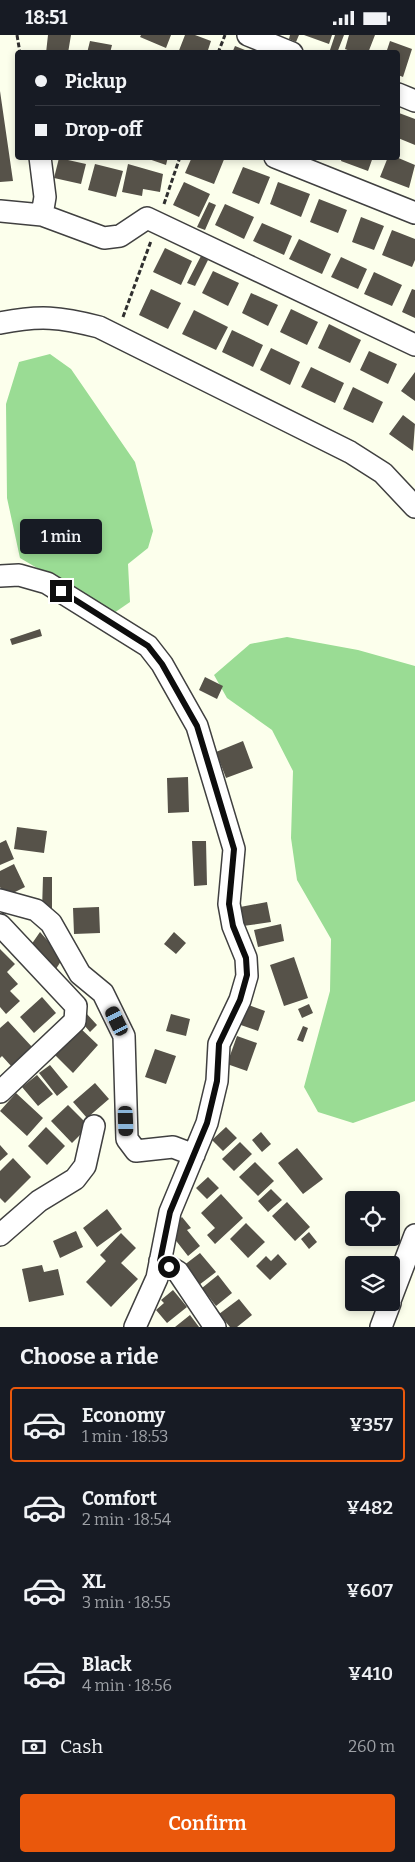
<!DOCTYPE html>
<html lang="en">
<head>
<meta charset="utf-8">
<style>
	body { margin:0; font-family:Bitter,serif; background:#242831; color:#f1f3f6; height:100vh; display:flex; flex-direction:column; font-size:19px; white-space:nowrap }
	* { box-sizing:border-box; margin:0 }
	p { font-size:16px; color:#9ea1a6 }
	.icon { flex:none; width:28px; height:28px; fill:none; stroke:currentColor; stroke-width:2; stroke-linecap:round; stroke-linejoin:round }
	.map { position:relative; height:1292px; overflow:hidden }
	.drawer { display:flex; flex-direction:column; background:#171b24; flex:1 }
	.drawer>* { flex:none }
	.banner { position:absolute; left:15px; top:15px; width:385px; height:110px; border-radius:5px; box-shadow:0 2px 8px #0003; display:grid; align-content:center; height:110px; padding:0 20px; background:#171b24 }
	.tools { position:absolute; left:345px; top:1156px; display:grid; gap:10px }
	.tools a { display:grid; place-items:center; width:55px; height:55px; border-radius:5px; background:#171b24; box-shadow:0 2px 8px #0003; font-size:25px }
	.end { position:absolute; width:22px; height:22px; margin:-11px; border:6px solid #0d0d0d; background:#fff; box-shadow:0 0 0 2px #fff }
	.from { border-radius:50% }
	.bubble { position:absolute; height:35px; border-radius:5px; background:#171b24; box-shadow:0 2px 8px #0003; font-size:16px; font-weight:600; line-height:35px; text-align:center }
	.car { position:absolute; width:15px; height:30px; margin:-15px -8px; border-radius:6px; box-shadow:0 0 4px 1px #0007; background:linear-gradient(#222 24%,#8ab4d8 0 40%,#222 0 76%,#8ab4d8 0 86%,#222 0) }
	.banner b { display:flex; align-items:center; gap:18px; height:48px; font-size:19px }
	.banner b+b { border-top:1px solid #363941 }
	.banner i { width:12px; height:12px; background:#f1f3f6 }
	ul { padding:0; list-style:none }
	li { display:flex; align-items:center; gap:15px; height:75px; margin:0 10px 8px; padding:0 10px; border:2px solid transparent; border-radius:5px }
	li div { flex:1 }
	li b { display:block; font-size:19px }
	li em { font-style:normal; font-weight:600 }
	li.current { border-color:#ea580c }
	li>.icon { width:45px; height:45px; stroke-width:1.5 }
	h2 { padding:0 20px; font-size:22px; line-height:60px }
	.pay { display:flex; align-items:center; gap:12px; height:55px; padding:0 20px; font-size:19px }
	.pay p { margin-inline-start:auto }
	.cta { display:flex; gap:10px; margin-top:auto; padding:10px 20px }
	.cta a { flex:1; height:58px; border-radius:5px; background:#ea580c; color:#fff; font-size:20px; font-weight:600; line-height:58px; text-align:center }
	.status { display:flex; justify-content:space-between; align-items:center; height:35px; padding:0 25px; background:#171b24; direction:ltr }
	.status svg { height:14px; fill:currentColor }
	.map>svg:first-child { display:block }
	.forest { fill:#9adc94 }
	.building { fill:#565249 }
	.lines { fill:none; stroke-linecap:round; stroke-linejoin:round }
	.minor-casing { stroke:#404040; stroke-width:24 }
	.path { stroke:#2f2f2f; stroke-width:3; stroke-dasharray:5 2.5; stroke-linecap:butt }
	.minor { stroke:#fff; stroke-width:21 }
	.route { stroke:#0d0d0d; stroke-width:6 }
</style>
</head>
<body>
<div class="status"><b>18:51</b><svg viewBox="0 0 49 12"><path d="M0 12V9h3v3zM5 12V6h3v6zM10 12V3h3v9zM15 12V0h3v12zM26 1h20v11H26zM47 4h2v5h-2z"/></svg></div>
<div class="map">
<svg width="415" height="1292" viewBox="0 0 415 1292">
	<rect width="100%" height="100%" fill="#fcffec"/>
	<!-- forest -->
	<path class="forest" d="M50,319L71,334L135,427L153,496L148,513L128,529L130,567L114,578L20,523L7,463L6,369L19,327Z
		M287,602L358,615L415,631V1066L353,1088L318,1077L304,1052L330,956L331,904L297,845L291,803L293,736L272,695L227,663L214,640L250,609Z"/>
	<!-- building -->
	<path class="building" d="M48,0H71L68,18H46Z
		M141,0H171L166,13L140,2Z
		M185,0H195L211,6L207,18H178Z
		M290,0H299L296,7L289,4Z
		M304,0H332L329,9Z
		M335,0H344L337,18H329Z
		M349,0H375L368,18H355L345,14Z
		M90,6L112,10L110,18H87Z
		M390,6L412,14L403,42L398,40V18H386Z
		M235,11L250,17V18H232Z
		M0,56L13,146L0,147Z
		M399,78L415,84V110L398,103Z
		M143,122H168L166,130Z
		M192,122H225L214,149L185,138Z
		M342,122H373L368,136L341,126Z
		M388,122H396L415,130L409,153L380,142Z
		M59,123L86,129L81,149L54,143Z
		M95,129L123,136L116,162L88,155Z
		M128,129L163,139L160,157L143,154L142,161L122,157Z
		M243,132L270,142L259,169L232,158Z
		M184,147L210,159L199,182L173,170Z
		M278,147L310,159L301,182L270,169Z
		M319,164L347,175L338,198L310,187Z
		M209,167L216,170L205,195L197,192Z
		M225,169L254,182L244,204L215,190Z
		M361,182L384,191L374,215L352,207Z
		M262,188L292,201L284,220L253,206Z
		M392,195L415,204V225L412,232L382,220Z
		M299,204L331,219L322,239L289,224Z
		M165,213L192,226L181,250L153,237Z
		M201,221L208,225L195,251L187,248Z
		M341,222L367,234L358,254L331,242Z
		M213,236L239,248L228,271L202,258Z
		M374,237L402,250L392,271L364,259Z
		M151,254L181,268L168,294L139,280Z
		M412,254L415,255V283L402,277Z
		M251,258L278,270L268,291L242,278Z
		M291,274L318,287L307,310L280,297Z
		M194,275L228,292L216,315L182,299Z
		M329,289L361,305L350,328L318,313Z
		M232,295L263,310L253,332L222,317Z
		M271,313L300,327L290,350L260,335Z
		M369,316L397,329L388,349L360,335Z
		M311,332L344,348L335,368L301,352Z
		M415,337V366L401,356Z
		M353,352L383,367L373,388L343,374Z
		M403,380L415,389L413,416L389,399Z
		M40,594L42,601L12,610L10,604Z
		M205,642L223,651L217,664L199,655Z
		M243,706L253,733L226,743L216,717Z
		M188,742L189,777L168,778L167,743Z
		M17,792L47,796L44,818L14,814Z
		M6,805L14,824L0,830V808Z
		M192,806H206L207,850L194,851Z
		M14,829L25,852L5,862L0,852V836Z
		M43,842H52V876L42,875Z
		M267,867L271,887L243,891L240,872Z
		M99,872L100,898L74,899L73,873Z
		M281,889L284,906L258,912L254,895Z
		M40,897L63,923L54,937L31,910Z
		M174,897L186,908L176,919L164,909Z
		M0,914L15,929L7,937L18,949L10,956L20,966L6,979L0,972Z
		M294,922L308,963L284,971L270,930Z
		M42,962L56,978L34,998L20,982Z
		M246,969L265,976L258,996L238,989Z
		M309,969L313,978L302,983L298,974Z
		M86,978L97,990L90,997L79,984Z
		M171,979L190,984L186,1001L166,996Z
		M8,986L33,1013L12,1032L2,1021L0,1023V993Z
		M78,991L98,1010L73,1038L53,1018Z
		M303,991L308,993L303,1007L297,1005Z
		M237,1001L257,1008L247,1036L227,1029Z
		M155,1014L176,1021L166,1049L145,1042Z
		M50,1030L68,1052L57,1061L39,1038Z
		M37,1040L53,1059L38,1071L22,1052Z
		M95,1048L109,1064L87,1083L73,1067Z
		M16,1058L43,1083L27,1101L0,1076Z
		M68,1070L89,1091L72,1108L51,1086Z
		M46,1092L65,1111L47,1130L28,1111Z
		M226,1092L237,1103L223,1116L212,1105Z
		M261,1097L271,1109L262,1117L252,1105Z
		M240,1107L252,1119L234,1136L222,1124Z
		M0,1110L8,1119L0,1126Z
		M297,1113L323,1144L303,1159L278,1128Z
		M13,1123L31,1142L5,1168L0,1163V1136Z
		M255,1127L274,1146L258,1161L239,1142Z
		M208,1142L219,1153L207,1164L196,1153Z
		M271,1154L282,1165L268,1177L258,1166Z
		M221,1159L243,1183L215,1209L207,1200L215,1193L201,1178Z
		M287,1167L310,1192L295,1206L272,1181Z
		M107,1174L122,1194L97,1212L83,1193Z
		M182,1182L191,1193L187,1195L200,1211L188,1221L170,1198L173,1190Z
		M246,1188L265,1207L248,1223L230,1204Z
		M76,1196L83,1212L60,1223L53,1206Z
		M309,1197L317,1207L309,1214L301,1204Z
		M121,1198L136,1213L121,1228L138,1244L111,1272L86,1247L106,1226L100,1220Z
		M200,1218L216,1237L199,1250L183,1231Z
		M278,1219L287,1229L270,1245L256,1231L266,1221L271,1226Z
		M42,1230L44,1237L58,1234L64,1260L29,1267L22,1234Z
		M218,1240L232,1258L216,1271L202,1253Z
		M173,1255L187,1272L167,1288L156,1275L164,1268L161,1265Z
		M239,1264L252,1280L237,1292H230L219,1279Z
		M190,1280L199,1292H175Z"/>
	<g class="lines">
		<!-- minor casing -->
		<g class="minor-casing">
			<path id="minor" d="M248,0L292,18
				M398,59L415,66
				M40,122L45,162L42,180
				M275,122L415,178
				M0,176L42,180L104,203L120,201L147,183L415,310
				M0,288C40,280 60,282 99,292L350,417L383,438L415,472
				M0,541L19,540L47,548L148,611L162,629L197,691L234,814L229,869L233,891L246,923L247,941L240,965L219,1009L217,1046L207,1088L170,1177L157,1243L135,1292
				M0,865L36,875L51,888L80,939L103,958L124,1001L127,1104L136,1116L173,1112L194,1120
				M0,890L76,971L75,986L0,1057
				M0,1200L39,1166L75,1144L85,1131L94,1091
				M160,1226L178,1237L215,1292
				M391,1263L415,1200
				M381,1292L390,1268"/>
		</g>
		<!-- path -->
		<path class="path" d="M17,0L20,18
			M218,18L225,0
			M164,169L180,122
			M123,282L151,206"/>
		<!-- minor -->
		<use href="#minor" class="minor"/>
	</g>
	<g class="lines">
		<!-- route -->
		<path class="route" d="M61,556L148,611L162,629L197,691L234,814L229,869L233,891L246,923L247,940L240,965L219,1009L217,1046L207,1088L170,1177L160,1226L169,1232"/>
	</g>
</svg>
<div class="tools">
<a><svg class="icon" aria-label="locate" viewBox="0 0 24 24"><circle cx="12" cy="12" r="6"/><path d="M12 2v4M12 18v4M2 12h4M18 12h4"/></svg></a>
<a><svg class="icon" aria-label="layers" viewBox="0 0 24 24"><path d="M12 4l9 5-9 5-9-5zM3 14l9 5 9-5"/></svg></a>
</div>
<i class="end from" style="left:169px;top:1232px"></i>
<i class="end" style="left:61px;top:556px"></i>
<div class="bubble" style="left:20px;top:484px;width:82px">1 min</div>
<i class="car" style="left:117px;top:986px;rotate:334deg"></i>
<i class="car" style="left:126px;top:1086px;rotate:178deg"></i>
<div class="banner">
<b><i class="from"></i>Pickup</b>
<b><i></i>Drop-off</b>
</div>
</div>
<section class="drawer">
<h2>Choose a ride</h2>
<ul>
<li class="current"><svg class="icon" aria-label="car" viewBox="0 0 24 24"><path d="M5 17H2v-5l4-1 3-4h7l3 4 3 1v5h-3M9 17h6M6 11h13"/><circle cx="7" cy="17" r="2"/><circle cx="17" cy="17" r="2"/></svg><div><b>Economy</b><p>1 min · 18:53</p></div><em>¥357</em></li>
<li><svg class="icon" aria-label="car" viewBox="0 0 24 24"><path d="M5 17H2v-5l4-1 3-4h7l3 4 3 1v5h-3M9 17h6M6 11h13"/><circle cx="7" cy="17" r="2"/><circle cx="17" cy="17" r="2"/></svg><div><b>Comfort</b><p>2 min · 18:54</p></div><em>¥482</em></li>
<li><svg class="icon" aria-label="car" viewBox="0 0 24 24"><path d="M5 17H2v-5l4-1 3-4h7l3 4 3 1v5h-3M9 17h6M6 11h13"/><circle cx="7" cy="17" r="2"/><circle cx="17" cy="17" r="2"/></svg><div><b>XL</b><p>3 min · 18:55</p></div><em>¥607</em></li>
<li><svg class="icon" aria-label="car" viewBox="0 0 24 24"><path d="M5 17H2v-5l4-1 3-4h7l3 4 3 1v5h-3M9 17h6M6 11h13"/><circle cx="7" cy="17" r="2"/><circle cx="17" cy="17" r="2"/></svg><div><b>Black</b><p>4 min · 18:56</p></div><em>¥410</em></li>
</ul>
<div class="pay"><svg class="icon" aria-label="cash" viewBox="0 0 24 24"><path d="M3 7h18v10H3z"/><circle cx="12" cy="12" r="2"/></svg>Cash<p>260 m</p></div>
<div class="cta"><a>Confirm</a></div>
</section>
</body>
</html>
